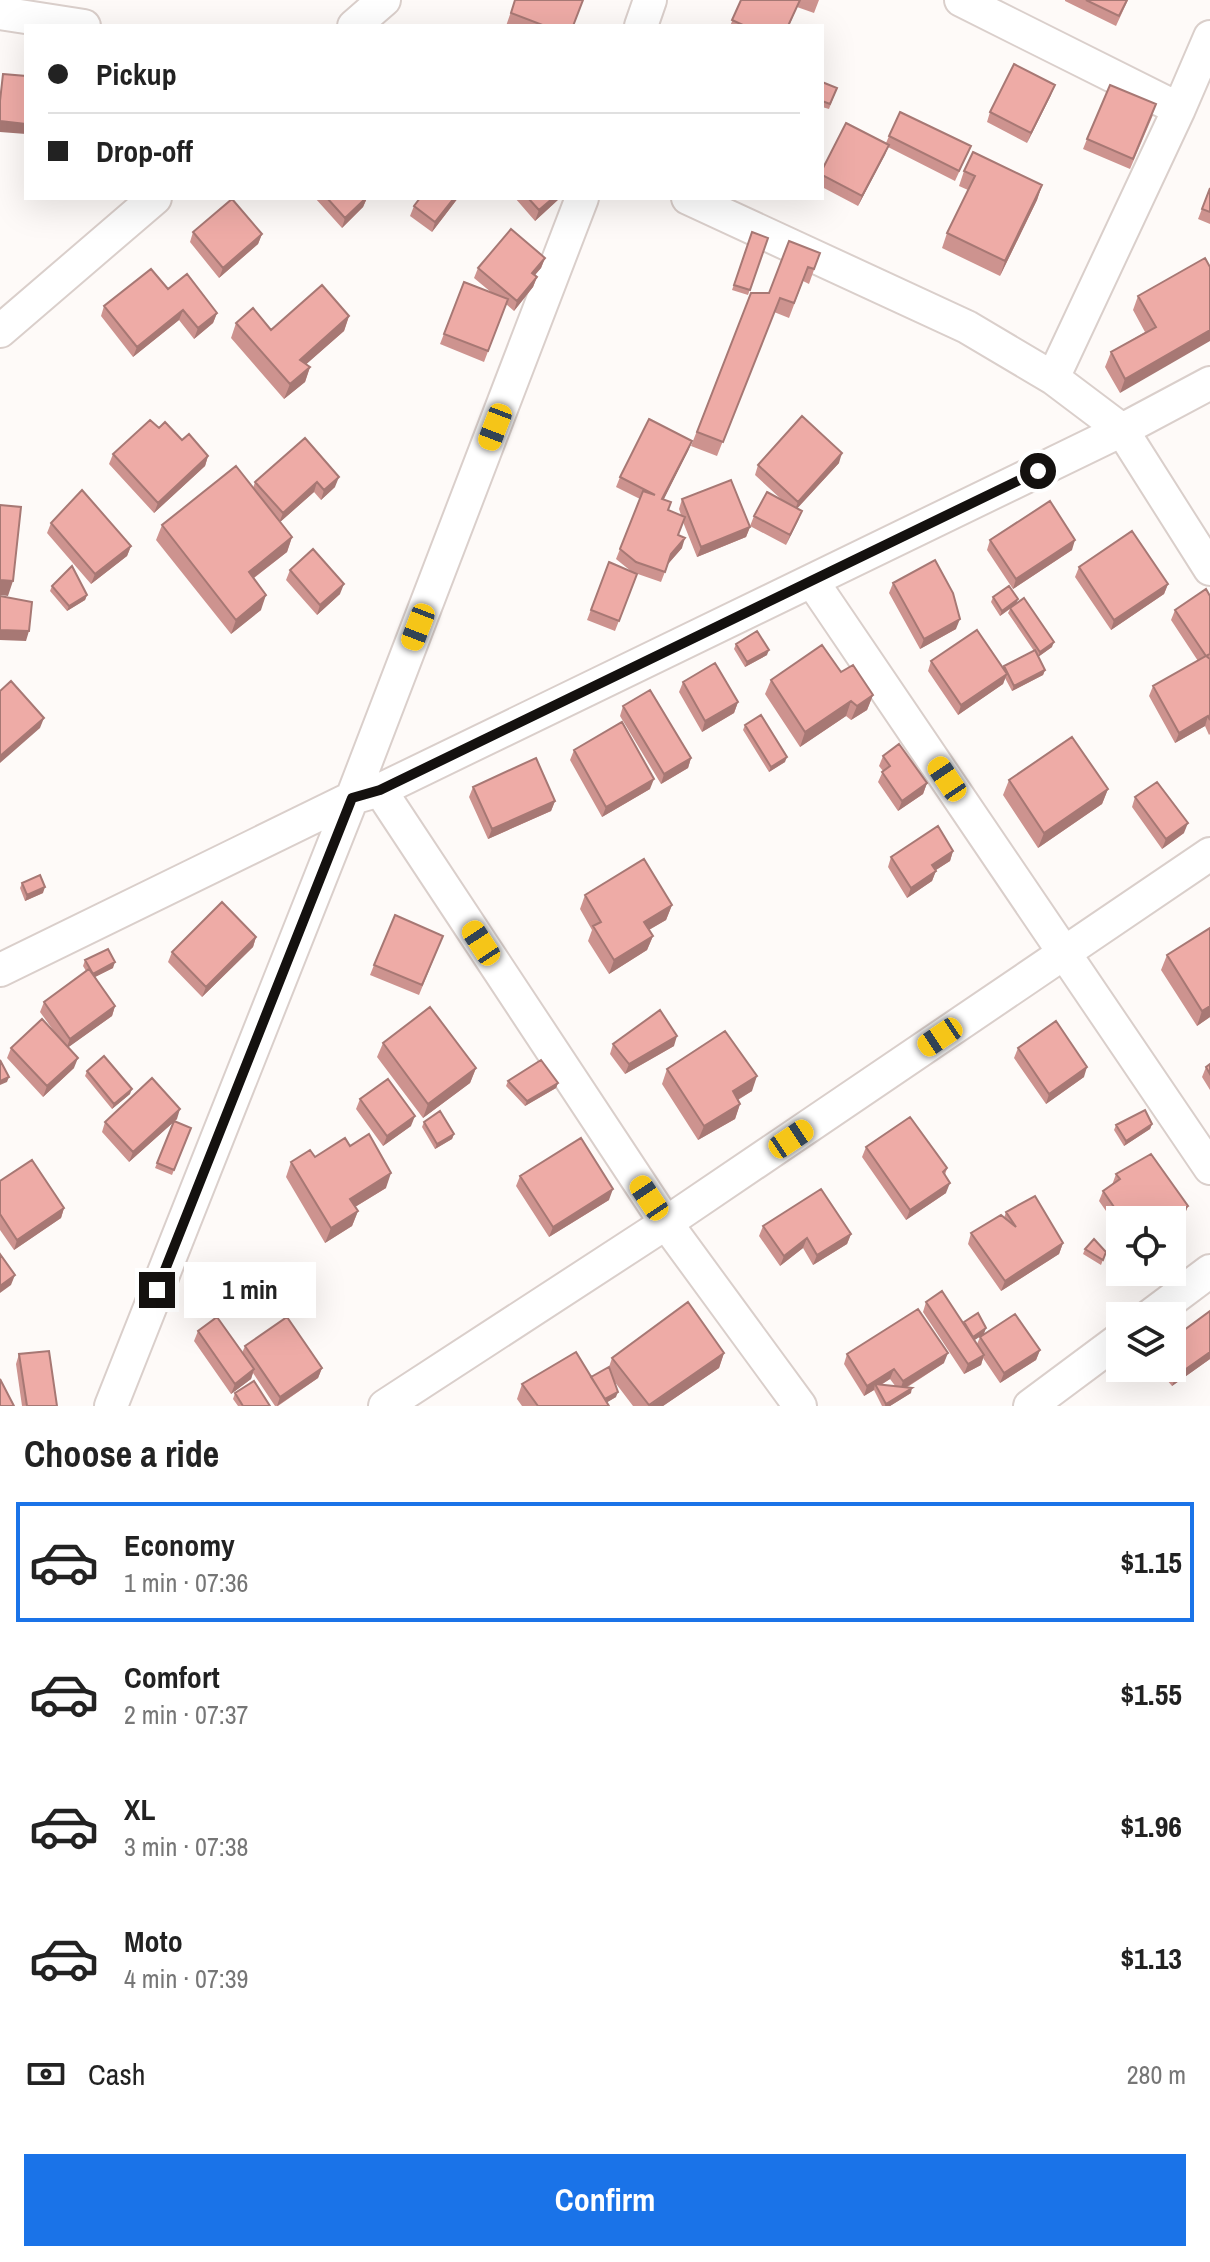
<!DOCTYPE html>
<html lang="en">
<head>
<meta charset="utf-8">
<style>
	body { margin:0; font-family:"Archivo Narrow",sans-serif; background:#f2f2f2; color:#222; height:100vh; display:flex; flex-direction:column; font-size:30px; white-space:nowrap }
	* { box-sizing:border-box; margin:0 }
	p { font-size:26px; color:#767676 }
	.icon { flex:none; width:44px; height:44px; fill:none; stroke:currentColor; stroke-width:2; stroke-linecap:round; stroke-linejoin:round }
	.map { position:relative; height:1406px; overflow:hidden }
	.side { display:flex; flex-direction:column; background:#fff; flex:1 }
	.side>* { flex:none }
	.banner { position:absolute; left:24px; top:24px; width:800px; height:176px; border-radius:0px; box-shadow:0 8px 32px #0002; display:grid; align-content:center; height:176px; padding:0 24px; background:#fff }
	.controls { position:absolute; left:1106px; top:1206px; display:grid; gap:16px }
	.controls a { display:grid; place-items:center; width:80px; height:80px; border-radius:0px; background:#fff; box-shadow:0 8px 32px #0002; font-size:40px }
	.end { position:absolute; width:36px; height:36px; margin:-18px; border:10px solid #14110f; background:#fff; box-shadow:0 0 0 4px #fff }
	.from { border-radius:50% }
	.bubble { position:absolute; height:56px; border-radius:0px; background:#fff; box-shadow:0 8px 32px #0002; font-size:26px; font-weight:700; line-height:56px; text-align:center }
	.car { position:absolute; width:24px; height:48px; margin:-24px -12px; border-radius:10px; box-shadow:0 0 6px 2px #0007; background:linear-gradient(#f5c518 24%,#345 0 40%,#f5c518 0 76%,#345 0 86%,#f5c518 0) }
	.banner b { display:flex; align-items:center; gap:28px; height:76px; font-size:30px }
	.banner b+b { border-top:2px solid #e0e0e0 }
	.banner i { width:20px; height:20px; background:#222 }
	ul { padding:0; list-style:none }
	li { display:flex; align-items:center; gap:24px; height:120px; margin:0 16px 12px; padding:0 8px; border:4px solid transparent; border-radius:0px }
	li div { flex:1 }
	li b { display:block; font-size:30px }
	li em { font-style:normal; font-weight:700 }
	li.selected { border-color:#1a73e8 }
	li>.icon { width:72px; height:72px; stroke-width:1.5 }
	h2 { padding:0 24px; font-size:36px; line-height:96px }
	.pay { display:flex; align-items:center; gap:20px; height:88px; padding:0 24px; font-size:30px }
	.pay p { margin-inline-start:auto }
	.button { display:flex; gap:16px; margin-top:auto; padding:16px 24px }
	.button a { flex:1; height:92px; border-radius:0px; background:#1a73e8; color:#fff; font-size:32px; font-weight:700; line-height:92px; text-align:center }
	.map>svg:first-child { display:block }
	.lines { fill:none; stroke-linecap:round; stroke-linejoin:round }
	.minor-casing { stroke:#dacfcb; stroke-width:36 }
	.minor { stroke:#fff; stroke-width:32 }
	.wall { fill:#cd938f; fill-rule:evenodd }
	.shaded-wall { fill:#a77874 }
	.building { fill:#eeaba6; stroke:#a77874; stroke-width:2 }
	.route { stroke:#14110f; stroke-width:10 }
</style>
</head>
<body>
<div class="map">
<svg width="1210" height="1406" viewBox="0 0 1210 1406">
	<rect width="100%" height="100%" fill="#fefaf8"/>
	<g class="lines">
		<!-- minor casing -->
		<g class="minor-casing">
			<path id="minor" d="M961,0L1179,109
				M0,13L84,26
				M354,26L384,0
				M641,26L650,0
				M688,198L967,327L1053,378L1122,430L1210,569
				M0,331L155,198
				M1053,378L1179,109L1210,37
				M812,581L1210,1168
				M380,790L666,1223L800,1406
				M0,970L352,798L380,790L1122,430L1210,383
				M1150,1316L1210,1271
				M111,1406L352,798L582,198
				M385,1406L666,1223L1210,854
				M1030,1406L1120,1339"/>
		</g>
		<!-- minor -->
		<use href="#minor" class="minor"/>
	</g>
	<!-- wall -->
	<path class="wall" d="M515,0L574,26H506Z
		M741,0H819L814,13L797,7L789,26H730Z
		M1065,0H1128L1116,26L1065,1Z
		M822,82L837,88L829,109L822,107Z
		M1051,95L1027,143L987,122L990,112Z
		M1153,115L1130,169L1083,149L1087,139Z
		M889,136L971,146L955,181L888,147L858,206L822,187V170L886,143Z
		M964,171L1042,185L1037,200L1000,276L942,248L947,233L968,190L959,186Z
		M1210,188V224L1198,219Z
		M315,198H367L363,207L342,228Z
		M458,198L432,232L410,216L414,206Z
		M515,198H560L535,221Z
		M193,232L262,234L258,244L219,278L190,242Z
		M752,232L768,238L748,295L732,290Z
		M820,253L809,284L803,281L789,318L774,312L717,456L691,446L751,293H769Z
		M545,258L541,268L535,275L537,277L533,287L514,311L506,304L484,362L440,344L464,282L492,293L474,278L478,268Z
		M1205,258L1120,393L1105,367L1111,352L1145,332L1133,310L1138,296Z
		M168,289L217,313L213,323L194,339L179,320L133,357L101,316L104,306Z
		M349,316L344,331L306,364L310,367L305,382L284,399L231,338L236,323L271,330Z
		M159,428L208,456L205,466L154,513L109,464L113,454Z
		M305,438L335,487L321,500L314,492L280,522L292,537L287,552L254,578L261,610L231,634L156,540L162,525L253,488L255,482Z
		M692,441L688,451L663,500L668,510L681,515L679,509L682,499L750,527L746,537L697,557L683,522L678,535L682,548L668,564L661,582L632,572L616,559L640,499L616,487L620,477Z
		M839,463L797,508L802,511L786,545L750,526L754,516L782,500L755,475L758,465Z
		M51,523L131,546L127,556L91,584L47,533Z
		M990,540L1072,550L1013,589L987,550Z
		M609,562L637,574L615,631L587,620Z
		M1079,567L1168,584L1164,594L1111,630L1075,577Z
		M290,570L340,594L317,615L286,580Z
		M893,583L956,629L920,649L889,593Z
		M52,586L87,595L85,600L67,611L50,591Z
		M1210,596V734L1209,735L1205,726L1175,743L1149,696L1153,686L1198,661L1171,620L1175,610Z
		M993,597L1016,604L1052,647L1038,657L1045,670L1043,675L1012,691L1005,678L1003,684L958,715L928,671L931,661L1003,668L1004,666L1034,651L1008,613L1010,609L1000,616L991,602Z
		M736,644L767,655L745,667L734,649Z
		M841,672L873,695L867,710L851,720L846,716L800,747L765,694L771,680Z
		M683,682L738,702L734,713L702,732L679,692Z
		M623,706L691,758L688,768L661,784L620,716Z
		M745,725L785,762L769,772L743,730Z
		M574,750L650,789L602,817L570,760Z
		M883,756L927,783L923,794L898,811L878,782L883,771L879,766Z
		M1009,780L1108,789L1102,804L1038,848L1003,795Z
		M473,787L555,801L551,811L488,839L469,797Z
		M1135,797L1184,833L1162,849L1132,807Z
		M953,851L950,861L936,870L932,881L907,898L888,867L891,857Z
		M22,883L43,893L25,901L20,888Z
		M585,895L672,905L666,920L649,930L653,936L647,950L609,974L588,941L592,930L580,909Z
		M1210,928V1017L1197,1026L1161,970L1167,955Z
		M256,937L253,947L202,997L168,962L172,952Z
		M439,946L419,995L370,975L374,965Z
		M85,960L113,968L95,977L115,1006L112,1016L68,1047L74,1068L43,1097L7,1058L11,1048L56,1034L40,1012L44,1002L86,971L83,966Z
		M383,1043L476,1068L470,1083L423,1118L377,1057Z
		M613,1044L674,1046L625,1074L610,1054Z
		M1018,1048L1084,1077L1046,1104L1014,1058Z
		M1210,1064V1090L1202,1077L1206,1067Z
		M667,1069L752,1091L738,1100L740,1104L735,1119L698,1140L662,1084Z
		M87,1071L130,1094L112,1109L85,1076Z
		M508,1081L558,1083L556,1088L525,1106L506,1086Z
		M360,1099L411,1126L383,1146L356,1109Z
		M177,1119L129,1162L102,1132L105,1122Z
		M174,1121L191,1128L172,1175L155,1168Z
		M424,1122L454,1134L452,1139L435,1149L422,1127Z
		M1152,1124L1150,1129L1124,1146L1114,1130L1116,1125Z
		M350,1146L386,1188L355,1207L358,1211L352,1226L325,1243L286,1177L291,1162L315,1157Z
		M866,1147L947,1168L945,1175L946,1193L906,1220L862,1157Z
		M1116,1174L1188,1206L1184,1216L1172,1224V1220H1120V1231L1099,1201L1103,1191L1112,1185Z
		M520,1176L609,1200L549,1237L516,1186Z
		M0,1181L64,1208L61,1218L14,1250L0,1230Z
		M1006,1212L1063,1243L1059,1254L1001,1291L968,1244L971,1233L1004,1218Z
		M763,1226L851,1234L847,1244L813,1265L803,1248L780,1266L759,1236Z
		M1085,1249L1106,1252L1101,1265L1083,1254Z
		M926,1302L963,1323L984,1334L974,1340L977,1344L980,1337L1040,1350L1036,1360L1000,1383L983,1358L981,1365L964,1374L923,1312Z
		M1210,1311V1359L1172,1386L1157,1368H1172Z
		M198,1331L242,1353L245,1346L322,1368L318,1378L278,1406H275L253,1373L251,1379L231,1394L194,1341Z
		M724,1353L719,1368L663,1406H633L614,1381L616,1397L607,1402L609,1406H522L517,1399L522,1384L591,1377L609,1367L612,1358Z
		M19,1354L57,1406H22L16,1364Z
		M847,1354L944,1363L906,1388L911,1393L890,1406H882L874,1390L864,1396L844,1364ZM890,1379L896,1387L881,1385Z
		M235,1393L270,1406H238L233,1399Z"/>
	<!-- shaded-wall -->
	<path class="shaded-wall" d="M1055,85L1051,95L1027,143L1031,133Z
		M0,121L26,124V134L0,132Z
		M889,145L885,155L858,206L862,196Z
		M1042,185L1037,200L1000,276L1005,261Z
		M367,198L363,207L342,228L345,218Z
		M454,198H458L432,232L435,222Z
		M553,198H560L535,221L539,210Z
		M262,234L258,244L219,278L223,268Z
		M545,258L541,268L528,283L532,273Z
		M537,277L533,287L514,311L517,301Z
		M183,310L179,320L133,357L137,347Z
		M217,313L213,323L194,339L198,328Z
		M349,316L344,331L294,375L300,360Z
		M1210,330V341L1120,393L1125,379Z
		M310,367L305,382L284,399L290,384Z
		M692,441L688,451L659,509L662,499Z
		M842,453L839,463L794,512L798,502Z
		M208,456L205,466L154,513L158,503Z
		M339,477L335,487L321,500L324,490Z
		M317,482L314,492L279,523L283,513Z
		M802,511L798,521L786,545L790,535Z
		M750,527L746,537L697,557L701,547Z
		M292,537L287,552L243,586L249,572Z
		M685,538L682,548L668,564L671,554Z
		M1075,540L1072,550L1013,589L1016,579Z
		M131,546L127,556L91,584L95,574Z
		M0,580L13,581L8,596L0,595Z
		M344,584L340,594L317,615L320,605Z
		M1168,584L1164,594L1111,630L1114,620Z
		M87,595L85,600L67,611L69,606Z
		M266,595L261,610L231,634L236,620Z
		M1018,599L1016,604L1000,616L1002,611Z
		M960,619L956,629L920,649L924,639Z
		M0,630L29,631L26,641L0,640Z
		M1054,642L1052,647L1038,657L1040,652Z
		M769,650L767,655L745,667L747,662Z
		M1045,670L1043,675L1012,691L1014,686Z
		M1007,674L1003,684L958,715L961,705Z
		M873,695L867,710L851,720L857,706Z
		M851,701L846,716L800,747L805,732Z
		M738,702L734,713L702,732L705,721Z
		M1208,716L1205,726L1175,743L1179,733Z
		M44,718L40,728L0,763V756Z
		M787,757L785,762L769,772L771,767Z
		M691,758L688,768L661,784L664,774Z
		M654,779L650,789L602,817L606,807Z
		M927,783L923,794L898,811L902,801Z
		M1108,789L1102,804L1038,848L1044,833Z
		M555,801L551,811L488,839L492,829Z
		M1188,823L1184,833L1162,849L1166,839Z
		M953,851L950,861L928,875L932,865Z
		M936,871L932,881L907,898L911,888Z
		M45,887L43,893L25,901L27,895Z
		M672,905L666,920L638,936L644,922Z
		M653,936L647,950L609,974L614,960Z
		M256,937L253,947L202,997L206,987Z
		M115,962L113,968L91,979L93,974Z
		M115,1006L112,1016L66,1049L70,1039Z
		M1210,1006V1017L1197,1026L1202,1011Z
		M677,1036L674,1046L625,1074L629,1064Z
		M78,1058L74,1068L43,1097L47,1086Z
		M1087,1067L1084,1077L1046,1104L1049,1094Z
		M476,1068L470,1083L423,1118L428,1104Z
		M757,1076L752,1091L727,1106L733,1091Z
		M9,1077L7,1082L0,1085V1081Z
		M558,1083L556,1088L525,1106L527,1101Z
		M132,1089L130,1094L112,1109L114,1104Z
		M740,1104L735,1119L698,1140L704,1126Z
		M180,1109L177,1119L129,1162L133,1152Z
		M415,1116L411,1126L383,1146L387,1136Z
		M1152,1124L1150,1129L1124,1146L1126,1141Z
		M454,1134L452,1139L435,1149L437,1144Z
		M391,1173L386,1188L345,1213L350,1199Z
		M950,1183L946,1193L906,1220L910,1210Z
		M613,1189L609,1200L549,1237L553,1227Z
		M1188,1206L1184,1216L1172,1224V1220H1165Z
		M64,1208L61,1218L14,1250L17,1240Z
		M358,1211L352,1226L325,1243L331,1228Z
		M851,1234L847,1244L813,1265L817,1255Z
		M807,1238L803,1248L780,1266L784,1256Z
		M1063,1243L1059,1254L1001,1291L1005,1281Z
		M15,1275L11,1285L0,1293V1286Z
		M986,1328L984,1334L967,1345L969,1340Z
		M1040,1350L1036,1360L1000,1383L1004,1373Z
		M1210,1352V1359L1172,1386L1176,1376Z
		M724,1353L719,1368L663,1406H649Z
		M948,1353L944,1363L900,1391L903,1381Z
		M984,1355L981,1365L964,1374L968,1364Z
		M322,1368L318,1378L277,1406L280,1397Z
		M254,1369L251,1379L231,1394L235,1384Z
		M894,1369L890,1379L877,1387L875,1384L874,1390L864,1396L867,1386Z
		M912,1388L911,1393L890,1406H885L886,1404Z
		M618,1392L616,1397L601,1406L603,1400Z"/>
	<!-- building -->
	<path class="building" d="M515,0H583L573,26H545L511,13Z
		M741,0H800L788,26H745L732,20Z
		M1086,0H1127L1119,16Z
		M1014,64L1055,85L1031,133L990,112Z
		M3,74L26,76V124L0,121V101Z
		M822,82L837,88L830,104L822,101Z
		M1110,85L1156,104L1133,159L1087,139Z
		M900,112L971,146L959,171L889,136Z
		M846,123L889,145L862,196L822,175V170Z
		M973,152L1042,185L1005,261L947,233L975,176L964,171Z
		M1210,188V212L1202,209Z
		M327,198H366L345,218Z
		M420,198H454L435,222L414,206Z
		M528,198H553L539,210Z
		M232,199L262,234L223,268L193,232Z
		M511,229L545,258L532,273L537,277L517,301L478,268Z
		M752,232L768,238L750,290L734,285Z
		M789,241L820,253L814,269L808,267L794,303L780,298L723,442L697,432L751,293H769Z
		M1205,258L1210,267V330L1125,379L1111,352L1156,327L1138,296Z
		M151,269L168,289L187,274L217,313L198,328L183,310L137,347L104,306Z
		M464,282L508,299L488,351L444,334Z
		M322,285L349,316L300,360L310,367L290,384L236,323L253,308L271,330Z
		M802,416L842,453L798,502L758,465Z
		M649,419L692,441L662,499L671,502L668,510L685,517L678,535L685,538L671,554L665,572L636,562L620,549L643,491L655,495L620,477Z
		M150,420L159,428L165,422L182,440L189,434L208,456L158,503L113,454Z
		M305,438L339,477L324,490L317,482L283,513L255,482Z
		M236,466L292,537L249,572L266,595L236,620L162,525Z
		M731,480L750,527L701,547L682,499Z
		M82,490L131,546L95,574L51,523Z
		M767,492L802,511L790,535L754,516Z
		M1050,501L1075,540L1016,579L990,540Z
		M0,505L21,507L13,581L0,580Z
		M1132,531L1168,584L1114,620L1079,567Z
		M313,549L344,584L320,605L290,570Z
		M935,560L953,593L960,619L924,639L893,583Z
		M609,562L637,574L619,621L591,610Z
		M72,566L87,595L69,606L52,586Z
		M1009,586L1018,599L1002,611L993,597Z
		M1206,589L1210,596V654L1206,656L1175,610Z
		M0,596L32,602L29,631L0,630Z
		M1024,598L1054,642L1040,652L1010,608Z
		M977,630L1007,674L961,705L931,661Z
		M757,631L769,650L747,662L736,644Z
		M822,645L841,672L853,665L873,695L857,706L851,701L805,732L771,680Z
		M1035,650L1045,670L1014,686L1004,666Z
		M1206,656L1210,659V720L1208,716L1179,733L1153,686Z
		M715,663L738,702L705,721L683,682Z
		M11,681L44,718L0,756V691Z
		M650,690L691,758L664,774L623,706Z
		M761,715L787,757L771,767L745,725Z
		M622,722L654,779L606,807L574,750Z
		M1072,737L1108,789L1044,833L1009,780Z
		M899,744L927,783L902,801L882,772L890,766L883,756Z
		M536,758L555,801L492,829L473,787Z
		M1157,782L1188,823L1166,839L1135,797Z
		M938,826L953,851L932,865L936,871L911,888L891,857Z
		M644,859L672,905L644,922L653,936L614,960L593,926L601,922L585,895Z
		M40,875L45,887L27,895L22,883Z
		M222,902L256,937L206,987L172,952Z
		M395,915L443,936L422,985L374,965Z
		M1210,928V1006L1202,1011L1167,955Z
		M108,949L115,962L93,974L85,960Z
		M89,969L115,1006L70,1039L44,1002Z
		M430,1007L476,1068L428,1104L383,1043Z
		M660,1010L677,1036L629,1064L613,1044Z
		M42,1019L78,1058L47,1086L11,1048Z
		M1056,1021L1087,1067L1049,1094L1018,1048Z
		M725,1031L757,1076L733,1091L740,1104L704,1126L667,1069Z
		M104,1056L132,1089L114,1104L87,1071Z
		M0,1060L9,1077L0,1081Z
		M541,1060L558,1083L527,1101L508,1081Z
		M1210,1064V1074L1206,1067Z
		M152,1078L180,1109L133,1152L105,1122Z
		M388,1079L415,1116L387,1136L360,1099Z
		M1145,1110L1152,1124L1126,1141L1116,1125Z
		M440,1111L454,1134L437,1144L424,1122Z
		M910,1117L947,1168L943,1172L950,1183L910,1210L866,1147Z
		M174,1121L191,1128L174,1170L157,1163Z
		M369,1134L391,1173L350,1199L358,1211L331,1228L291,1162L310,1150L315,1157L345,1138L350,1146Z
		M581,1138L613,1189L553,1227L520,1176Z
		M1151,1154L1188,1206L1165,1220H1123L1103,1191L1120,1179L1116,1174Z
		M32,1160L64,1208L17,1240L0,1214V1181Z
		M821,1189L851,1234L817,1255L807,1238L784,1256L763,1226Z
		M1035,1196L1063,1243L1005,1281L971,1233L1001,1215L1016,1227L1006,1212Z
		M1094,1239L1106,1252L1103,1260L1085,1249Z
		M0,1254L15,1275L0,1286Z
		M942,1291L984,1355L968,1364L926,1302Z
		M688,1302L724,1353L649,1405L612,1358Z
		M918,1309L948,1353L903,1381L894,1369L867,1386L847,1354Z
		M1210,1311V1352L1176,1376L1169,1368H1172V1339Z
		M978,1313L986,1328L973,1337L964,1322Z
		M1015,1314L1040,1350L1004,1373L980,1337Z
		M217,1317L254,1369L235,1384L198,1331Z
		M287,1317L322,1368L280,1397L245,1346Z
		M49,1351L57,1406H27L19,1354Z
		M576,1352L609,1406H538L522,1384Z
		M609,1367L618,1392L605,1399L591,1377Z
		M0,1379L14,1406H0Z
		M254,1381L270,1406H243L235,1393Z
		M875,1384L912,1388L886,1404Z"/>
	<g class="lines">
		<!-- route -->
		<path class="route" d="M157,1290L352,798L380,790L1038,471"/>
	</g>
</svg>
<div class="controls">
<a><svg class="icon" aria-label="locate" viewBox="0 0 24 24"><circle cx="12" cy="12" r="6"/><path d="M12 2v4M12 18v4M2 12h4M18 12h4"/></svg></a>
<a><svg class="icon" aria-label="layers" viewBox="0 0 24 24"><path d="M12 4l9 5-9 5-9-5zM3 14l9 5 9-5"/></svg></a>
</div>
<i class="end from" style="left:1038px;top:471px"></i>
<i class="end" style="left:157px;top:1290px"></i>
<div class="bubble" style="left:184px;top:1262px;width:132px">1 min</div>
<i class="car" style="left:495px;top:427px;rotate:201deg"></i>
<i class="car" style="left:418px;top:627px;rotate:201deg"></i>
<i class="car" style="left:947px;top:779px;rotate:326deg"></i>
<i class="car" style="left:481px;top:943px;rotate:327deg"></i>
<i class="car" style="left:940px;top:1037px;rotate:236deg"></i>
<i class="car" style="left:791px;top:1139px;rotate:56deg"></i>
<i class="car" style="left:649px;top:1198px;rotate:326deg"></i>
<div class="banner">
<b><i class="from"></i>Pickup</b>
<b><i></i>Drop-off</b>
</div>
</div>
<section class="side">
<h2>Choose a ride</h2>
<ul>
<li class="selected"><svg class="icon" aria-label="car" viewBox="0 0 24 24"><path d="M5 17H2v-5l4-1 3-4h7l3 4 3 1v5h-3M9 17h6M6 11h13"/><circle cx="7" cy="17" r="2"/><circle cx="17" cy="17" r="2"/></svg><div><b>Economy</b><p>1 min · 07:36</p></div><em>$1.15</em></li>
<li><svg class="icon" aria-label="car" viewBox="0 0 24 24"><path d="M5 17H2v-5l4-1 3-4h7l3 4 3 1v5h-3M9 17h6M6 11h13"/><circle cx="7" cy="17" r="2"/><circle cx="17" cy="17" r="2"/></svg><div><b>Comfort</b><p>2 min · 07:37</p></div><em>$1.55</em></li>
<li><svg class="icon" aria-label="car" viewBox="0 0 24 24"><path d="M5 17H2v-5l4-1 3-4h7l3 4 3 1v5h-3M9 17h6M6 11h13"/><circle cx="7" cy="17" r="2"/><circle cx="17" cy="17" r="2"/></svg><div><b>XL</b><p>3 min · 07:38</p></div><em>$1.96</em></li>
<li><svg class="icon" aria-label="car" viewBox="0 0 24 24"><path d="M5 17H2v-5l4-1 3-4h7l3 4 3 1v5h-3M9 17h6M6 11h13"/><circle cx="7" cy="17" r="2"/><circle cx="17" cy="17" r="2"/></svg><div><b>Moto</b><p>4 min · 07:39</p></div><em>$1.13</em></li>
</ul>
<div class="pay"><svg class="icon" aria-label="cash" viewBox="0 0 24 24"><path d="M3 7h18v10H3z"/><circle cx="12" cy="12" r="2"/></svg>Cash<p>280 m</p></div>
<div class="button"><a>Confirm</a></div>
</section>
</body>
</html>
